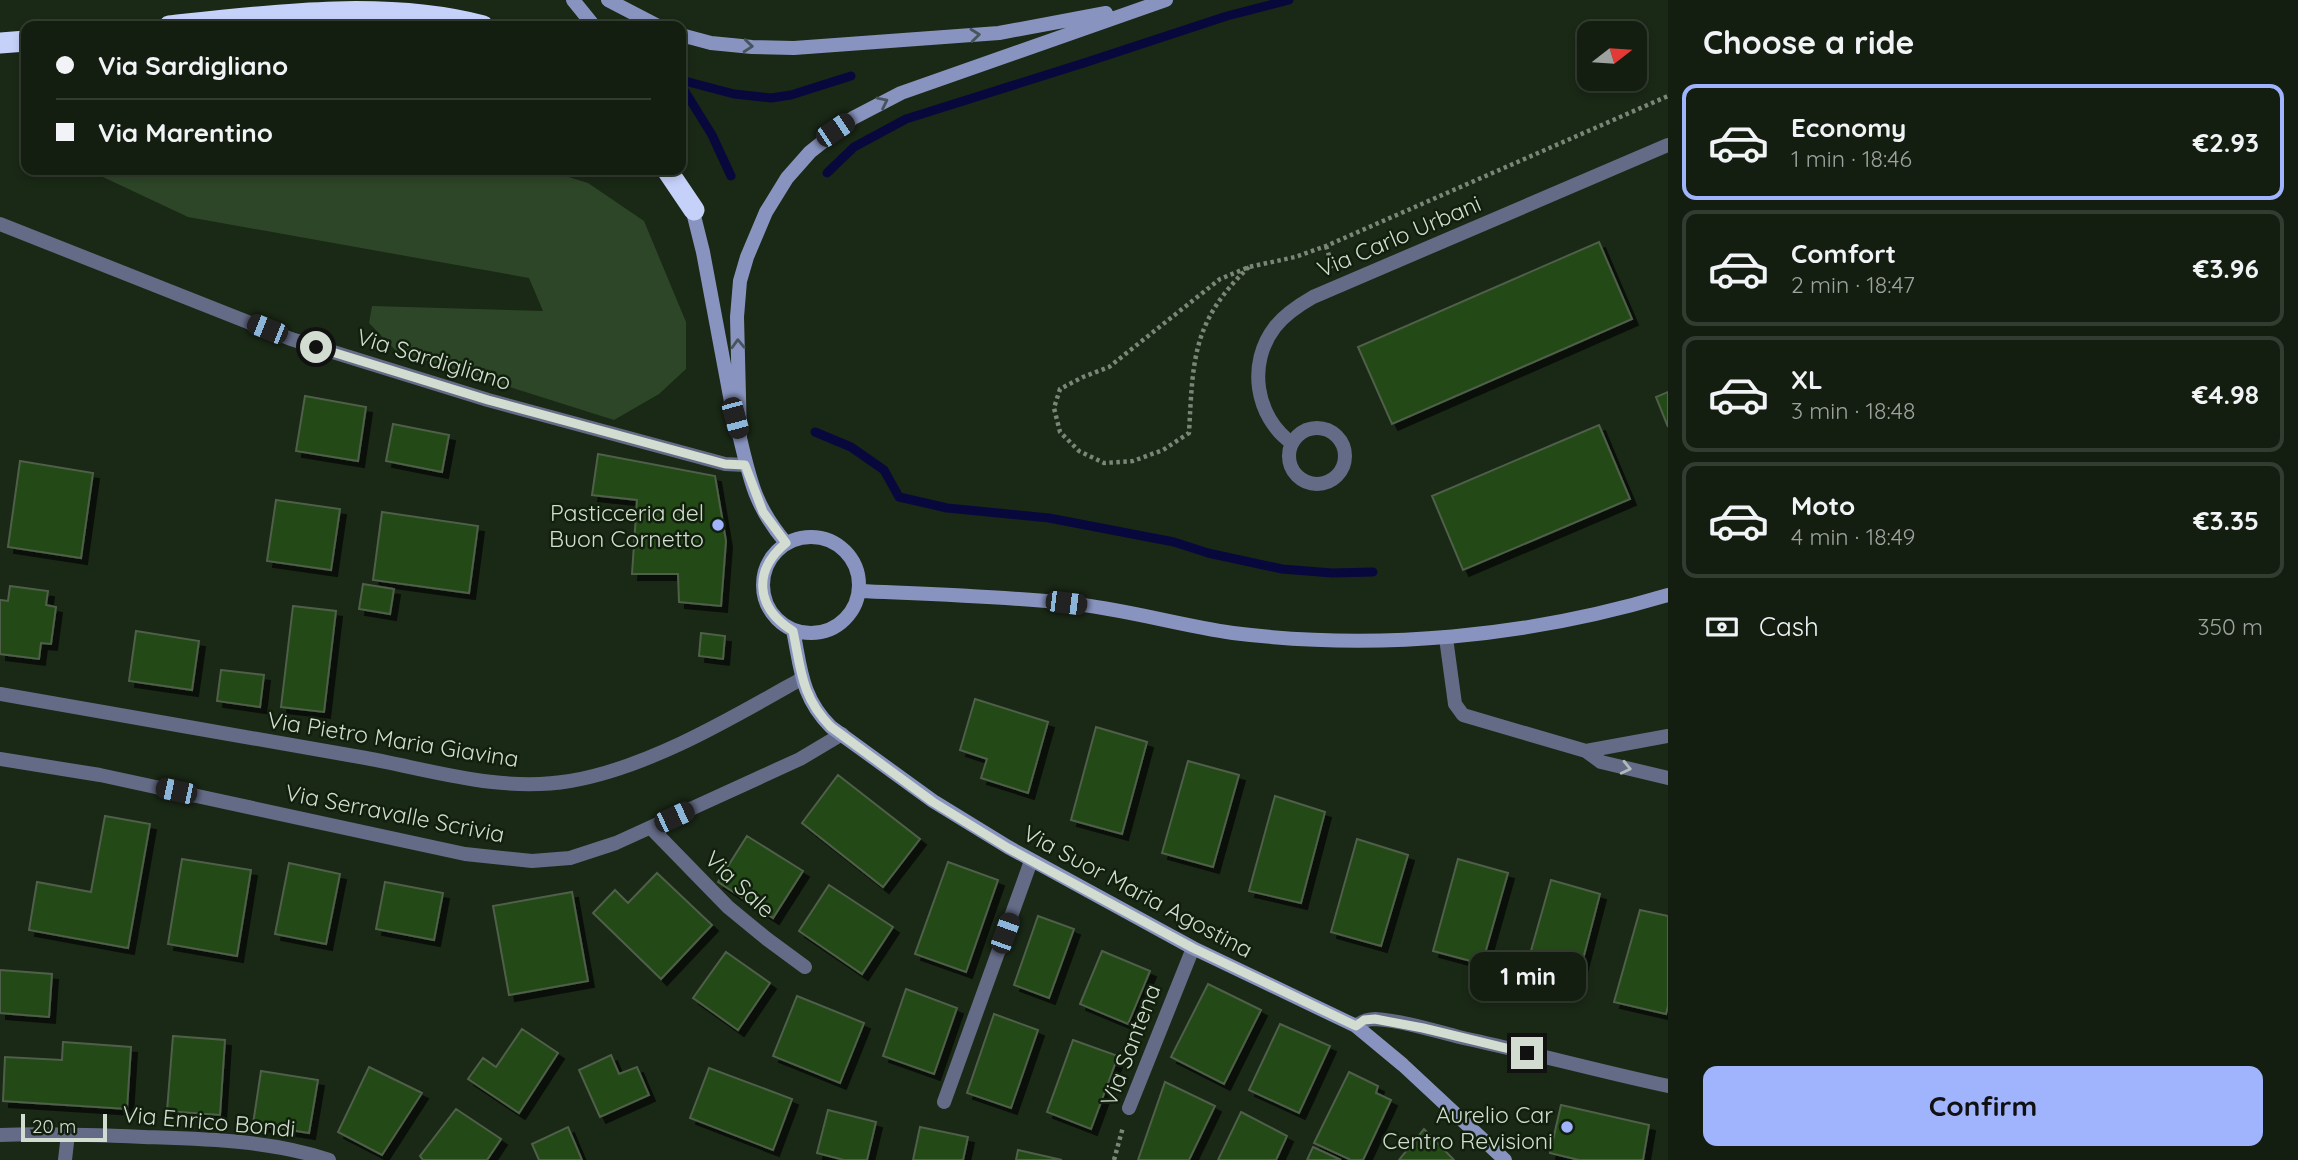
<!DOCTYPE html>
<html lang="en">
<head>
<meta charset="utf-8">
<style>
	body { margin:0; font-family:Quicksand,sans-serif; background:#212b1e; color:#f1f3f6; height:100vh; display:flex; flex-direction:column; font-size:26px; white-space:nowrap }
	* { box-sizing:border-box; margin:0 }
	p { font-size:23px; color:#9da29f }
	.icon { flex:none; width:38px; height:38px; fill:none; stroke:currentColor; stroke-width:2; stroke-linecap:round; stroke-linejoin:round }
	.map { position:relative; flex:1; overflow:hidden }
	.side { display:flex; flex-direction:column; background:#141e10; width:630px }
	.side>* { flex:none }
	.banner { position:absolute; left:21px; top:21px; width:665px; height:154px; border-radius:14px; box-shadow:0 4px 10px #0003,0 0 0 2px #333c30; display:grid; align-content:center; height:154px; padding:0 35px; background:#141e10 }
	.needle { width:46px; rotate:73deg }
	.fabs { position:absolute; left:1577px; top:21px; display:grid; gap:14px }
	.fabs a { display:grid; place-items:center; width:70px; height:70px; border-radius:14px; background:#141e10; box-shadow:0 4px 10px #0003,0 0 0 2px #333c30; font-size:35px }
	.scale { position:absolute; left:21px; bottom:18px; width:86px; box-sizing:border-box; padding-left:7px; border:4px solid #d2dcd0; border-top:0; font-size:19px; line-height:24px; white-space:nowrap; color:#d2dcd0; -webkit-text-stroke:5px #111f0d; paint-order:stroke }
	.end { position:absolute; width:32px; height:32px; margin:-16px; border:9px solid #d2dcd0; background:#111; box-shadow:0 0 0 4px #111 }
	.from { border-radius:50% }
	.bubble { position:absolute; height:49px; border-radius:14px; background:#141e10; box-shadow:0 4px 10px #0003,0 0 0 2px #333c30; font-size:23px; font-weight:700; line-height:49px; text-align:center }
	.car { position:absolute; width:21px; height:42px; margin:-21px -10px; border-radius:9px; box-shadow:0 0 5px 2px #0007; background:linear-gradient(#222 24%,#8ab4d8 0 40%,#222 0 76%,#8ab4d8 0 86%,#222 0) }
	.banner b { display:flex; align-items:center; gap:24px; height:66px; font-size:26px }
	.banner b+b { border-top:2px solid #333c30 }
	.banner i { width:18px; height:18px; background:#f1f3f6 }
	ul { padding:0; list-style:none }
	li { display:flex; align-items:center; gap:21px; height:116px; margin:0 14px 10px; padding:0 21px; border:4px solid #333c30; border-radius:14px }
	li div { flex:1 }
	li b { display:block; font-size:26px }
	li em { font-style:normal; font-weight:700 }
	li.on { border-color:#a0b3fd }
	li>.icon { width:63px; height:63px; stroke-width:1.5 }
	h2 { padding:0 35px; font-size:32px; line-height:84px }
	.pay { display:flex; align-items:center; gap:18px; height:77px; padding:0 35px; font-size:26px }
	.pay p { margin-inline-start:auto }
	.action { display:flex; gap:14px; margin-top:auto; padding:14px 35px }
	.action a { flex:1; height:80px; border-radius:14px; background:#a0b3fd; color:#111; font-size:28px; font-weight:700; line-height:80px; text-align:center }
	main { display:flex; flex:1; min-height:0 }
	.map>svg:first-child { display:block }
	.green { fill:#2e4628 }
	.lines { fill:none; stroke-linecap:round; stroke-linejoin:round }
	.stream { stroke:#09083d; stroke-width:9 }
	.building { fill:#214a13; stroke:#4f5f4a; stroke-width:2; filter:url(#shadow) }
	.path { stroke:#7a8677; stroke-width:4.5; stroke-dasharray:3.5 3.5; stroke-linecap:butt }
	.street { stroke:#646b86; stroke-width:14 }
	.secondary { stroke:#8894bf; stroke-width:14 }
	.highway { stroke:#c6d1fa; stroke-width:21 }
	.oneway { stroke:#47545d }
	.oneway2 { stroke:#b1baba }
	.route { stroke:#d2dcd0; stroke-width:9 }
	.poi-dot { fill:#a0b3fd; stroke:#111f0d; stroke-width:2.5 }
	.labels { text-anchor:middle; dominant-baseline:central; stroke-width:5; stroke-linejoin:round; paint-order:stroke }
	.street-label { font-size:23px; fill:#d2dcd0; stroke:#111f0d }
	.poi-label { font-size:23px; fill:#d2dcd0; stroke:#111f0d; text-anchor:end }
</style>
</head>
<body>
<main>
<div class="map">
<svg width="1668" height="1160" viewBox="0 0 1668 1160">
	<defs>
		<filter id="shadow"><feDropShadow dx="6" dy="6" stdDeviation="0" flood-color="#0009"/></filter>
	</defs>
	<rect width="100%" height="100%" fill="#1a2816"/>
	<!-- green -->
	<path class="green" d="M88,170H546L588,183L644,221L686,322V369L659,394L614,420L396,351L369,323L372,306L543,311L529,278L188,217Z"/>
	<g class="lines">
		<!-- stream -->
		<path class="stream" d="M681,80L734,94L771,98L791,95L851,76
			M681,85L712,135L731,176
			M827,173L854,147L906,119L1084,63L1227,16L1289,0
			M815,432L851,447L884,470L899,497L947,508L1049,518L1174,542L1208,553L1282,569L1332,573L1373,572"/>
	</g>
	<!-- building -->
	<path class="building" d="M1599,242L1632,319L1392,424L1358,347Z
		M1668,392V427L1656,397Z
		M305,396L366,407L358,461L296,451Z
		M393,424L449,435L442,472L386,461Z
		M1599,425L1630,499L1463,570L1432,496Z
		M598,454L715,476L726,541L721,606L679,602L678,574H632L637,500L592,495Z
		M20,461L93,473L81,558L8,547Z
		M276,500L340,509L331,570L267,561Z
		M382,512L478,526L469,593L373,580Z
		M363,584L394,589L390,614L359,609Z
		M10,586L48,591L46,605L56,607L51,644L41,643L39,659L0,654V600L8,601Z
		M293,606L336,611L324,712L281,707Z
		M136,631L199,641L192,690L129,681Z
		M701,633L725,636L723,659L699,656Z
		M221,670L264,675L260,707L217,701Z
		M975,699L1048,722L1028,793L981,778L987,759L960,750Z
		M1096,727L1147,742L1122,834L1071,820Z
		M1188,761L1239,775L1213,867L1162,853Z
		M838,775L920,839L883,887L802,823Z
		M1275,796L1325,812L1301,903L1249,891Z
		M105,816L150,824L128,948L29,930L37,882L91,892Z
		M747,836L803,871L773,918L718,882Z
		M1357,839L1408,855L1381,946L1331,932Z
		M182,859L251,870L237,956L168,944Z
		M1458,859L1508,873L1482,964L1433,951Z
		M948,862L998,880L966,972L915,954Z
		M289,863L340,874L326,944L275,934Z
		M657,873L712,925L661,979L593,913L615,890L628,903Z
		M1551,880L1600,894L1576,986L1525,972Z
		M385,882L443,893L434,940L376,929Z
		M829,885L893,927L862,974L799,931Z
		M572,892L588,981L509,995L493,906Z
		M1640,910L1668,916V1006L1666,1014L1614,1002Z
		M1038,916L1074,929L1049,998L1014,985Z
		M1102,951L1150,971L1128,1024L1080,1004Z
		M726,952L770,983L738,1030L693,998Z
		M0,970L52,974L49,1017L0,1013Z
		M1208,984L1261,1010L1224,1084L1171,1057Z
		M906,989L957,1008L934,1074L883,1056Z
		M797,996L864,1023L840,1083L773,1056Z
		M994,1014L1038,1030L1011,1108L967,1093Z
		M1280,1024L1330,1046L1299,1113L1249,1090Z
		M522,1029L558,1053L519,1113L468,1079L483,1058L496,1067Z
		M173,1036L225,1040L220,1115L167,1111Z
		M1073,1040L1118,1056L1091,1129L1047,1112Z
		M63,1042L131,1047L127,1109L3,1101L5,1057L62,1060Z
		M611,1055L619,1074L637,1067L649,1095L600,1117L579,1070Z
		M369,1067L422,1093L382,1155L338,1132Z
		M709,1068L792,1099L773,1150L690,1118Z
		M261,1071L318,1080L309,1133L253,1124Z
		M1349,1072L1378,1086L1376,1093L1391,1100L1363,1160H1351L1314,1143Z
		M1165,1082L1215,1106L1189,1160H1138Z
		M1561,1105L1649,1125L1643,1160H1579L1550,1153Z
		M456,1109L501,1139L487,1160H423L420,1156Z
		M828,1110L876,1122L867,1160H844L817,1153Z
		M1241,1112L1287,1136L1276,1160H1218Z
		M568,1127L582,1160H539L532,1144Z
		M920,1127L968,1137L963,1160H913Z
		M1424,1129L1454,1160H1399Z
		M1313,1147L1341,1160H1307Z
		M1018,1150L1062,1160H1016Z"/>
	<g class="lines">
		<!-- path -->
		<path class="path" d="M1326,246L1333,268
			M1249,267C1192,321 1193,360 1189,433L1163,450L1133,461L1104,463L1079,451L1060,432L1054,408L1060,389L1083,377L1109,367L1220,279L1249,267L1295,257L1326,246L1668,96
			M1114,1160L1123,1127"/>
		<!-- street -->
		<path class="street" d="M0,224L291,339L488,400L725,464L745,465
			M1289 456a28 28 0 1 1 56 0a28 28 0 1 1-56 0Z
			M1292,443C1255,417 1247,363 1275,327C1285,314 1299,305 1313,297L1668,145
			M1446,638L1455,704L1463,715L1586,751L1601,762L1668,778
			M0,694C120,716 240,735 360,757C429,769 499,793 570,781C648,768 732,718 801,679
			M1586,751L1668,736
			M0,759L100,775L465,854L532,861L570,858L616,843L800,759L842,734
			M651,828L728,907L767,939L805,967
			M1356,1026C1362,1021 1367,1019 1375,1019C1403,1021 1432,1030 1459,1037C1529,1052 1598,1071 1668,1086
			M944,1102L1031,861
			M1129,1108L1193,948
			M0,1135C48,1133 96,1135 144,1137C205,1139 270,1140 329,1160
			M65,1160L68,1134"/>
		<!-- secondary -->
		<path class="secondary" d="M573,0L594,26
			M608,0L658,26
			M681,35L711,43L752,47L794,48L999,33L1106,13
			M691,204L703,252L732,407
			M738,430C750,478 753,504 786,543
			M740,437L737,317L740,281L747,257L766,212L787,178L810,152L853,118L901,93L1166,0
			M763 585a48 48 0 1 1 96 0a48 48 0 1 1-96 0Z
			M860,591C928,594 998,596 1066,603C1122,608 1177,625 1233,633C1378,651 1528,637 1668,595
			M793,630C801,669 801,697 831,727L933,801L1008,847L1193,948L1356,1026L1403,1065L1505,1160"/>
		<!-- highway -->
		<path class="highway" d="M169,26C269,15 386,0 483,26
			M0,43L26,41
			M667,170L694,210"/>
	</g>
	<!-- one-way arrows -->
	<defs><path id="oneway-chevron" d="M-2-3.5L2.5 0L-2 3.5" fill="none" stroke-width="1.6" stroke-linecap="round" stroke-linejoin="round" transform="scale(1.75)"/></defs>
	<g class="oneway">
		<use href="#oneway-chevron" transform="translate(975 35) rotate(-6)"/>
		<use href="#oneway-chevron" transform="translate(748 46) rotate(5)"/>
		<use href="#oneway-chevron" transform="translate(883 102) rotate(-26)"/>
		<use href="#oneway-chevron" transform="translate(738 344) rotate(-92)"/>
	</g>
	<use class="oneway2" href="#oneway-chevron" transform="translate(1626 768) rotate(13)"/>
	<g class="lines">
		<!-- route -->
		<path class="route" d="M316,347L488,400L725,464L745,465L763,512L786,543C752,571 756,608 793,631C801,669 801,697 831,727L933,802L1008,848L1193,948L1356,1026L1364,1020L1375,1019L1423,1028L1527,1053"/>
	</g>
	<!-- markers -->
	<g class="poi-dot">
		<circle cx="718" cy="525" r="7"/>
		<circle cx="1567" cy="1127" r="7"/>
	</g>
	<g class="labels">
		<!-- street labels -->
		<g class="street-label">
			<text transform="translate(1399 236) rotate(-23)">Via Carlo Urbani</text>
			<text transform="translate(434 359) rotate(17)">Via Sardigliano</text>
			<text transform="translate(393 739) rotate(9)">Via Pietro Maria Giavina</text>
			<text transform="translate(395 813) rotate(11)">Via Serravalle Scrivia</text>
			<text transform="translate(740 884) rotate(43)">Via Sale</text>
			<text transform="translate(1138 891) rotate(28)">Via Suor Maria Agostina</text>
			<text transform="translate(1130 1045) rotate(-69)">Via Santena</text>
			<text transform="translate(209 1121) rotate(5)">Via Enrico Bondi</text>
		</g>
		<!-- poi labels -->
		<g class="poi-label">
			<text x="704" y="512">Pasticceria del<tspan x="704" dy="26">Buon Cornetto</tspan></text>
			<text x="1553" y="1114">Aurelio Car<tspan x="1553" dy="26">Centro Revisioni</tspan></text>
		</g>
	</g>
</svg>
<div class="fabs">
<a><svg class="needle" viewBox="-14 -14 28 28"><path d="M0-13l5 13h-10z" fill="#e53935"/><path d="M0 13l5-13h-10z" fill="#9da29f"/></svg></a>
</div>
<div class="scale">20 m</div>
<i class="end from" style="left:316px;top:347px"></i>
<i class="end" style="left:1527px;top:1053px"></i>
<div class="bubble" style="left:1470px;top:952px;width:116px">1 min</div>
<i class="car" style="left:835px;top:130px;rotate:56deg"></i>
<i class="car" style="left:267px;top:329px;rotate:292deg"></i>
<i class="car" style="left:735px;top:418px;rotate:165deg"></i>
<i class="car" style="left:1066px;top:603px;rotate:97deg"></i>
<i class="car" style="left:176px;top:791px;rotate:282deg"></i>
<i class="car" style="left:674px;top:817px;rotate:65deg"></i>
<i class="car" style="left:1005px;top:933px;rotate:20deg"></i>
<div class="banner">
<b><i class="from"></i>Via Sardigliano</b>
<b><i></i>Via Marentino</b>
</div>
</div>
<section class="side">
<h2>Choose a ride</h2>
<ul>
<li class="on"><svg class="icon" aria-label="car" viewBox="0 0 24 24"><path d="M5 17H2v-5l4-1 3-4h7l3 4 3 1v5h-3M9 17h6M6 11h13"/><circle cx="7" cy="17" r="2"/><circle cx="17" cy="17" r="2"/></svg><div><b>Economy</b><p>1 min · 18:46</p></div><em>€2.93</em></li>
<li><svg class="icon" aria-label="car" viewBox="0 0 24 24"><path d="M5 17H2v-5l4-1 3-4h7l3 4 3 1v5h-3M9 17h6M6 11h13"/><circle cx="7" cy="17" r="2"/><circle cx="17" cy="17" r="2"/></svg><div><b>Comfort</b><p>2 min · 18:47</p></div><em>€3.96</em></li>
<li><svg class="icon" aria-label="car" viewBox="0 0 24 24"><path d="M5 17H2v-5l4-1 3-4h7l3 4 3 1v5h-3M9 17h6M6 11h13"/><circle cx="7" cy="17" r="2"/><circle cx="17" cy="17" r="2"/></svg><div><b>XL</b><p>3 min · 18:48</p></div><em>€4.98</em></li>
<li><svg class="icon" aria-label="car" viewBox="0 0 24 24"><path d="M5 17H2v-5l4-1 3-4h7l3 4 3 1v5h-3M9 17h6M6 11h13"/><circle cx="7" cy="17" r="2"/><circle cx="17" cy="17" r="2"/></svg><div><b>Moto</b><p>4 min · 18:49</p></div><em>€3.35</em></li>
</ul>
<div class="pay"><svg class="icon" aria-label="cash" viewBox="0 0 24 24"><path d="M3 7h18v10H3z"/><circle cx="12" cy="12" r="2"/></svg>Cash<p>350 m</p></div>
<div class="action"><a>Confirm</a></div>
</section>
</main>
</body>
</html>
